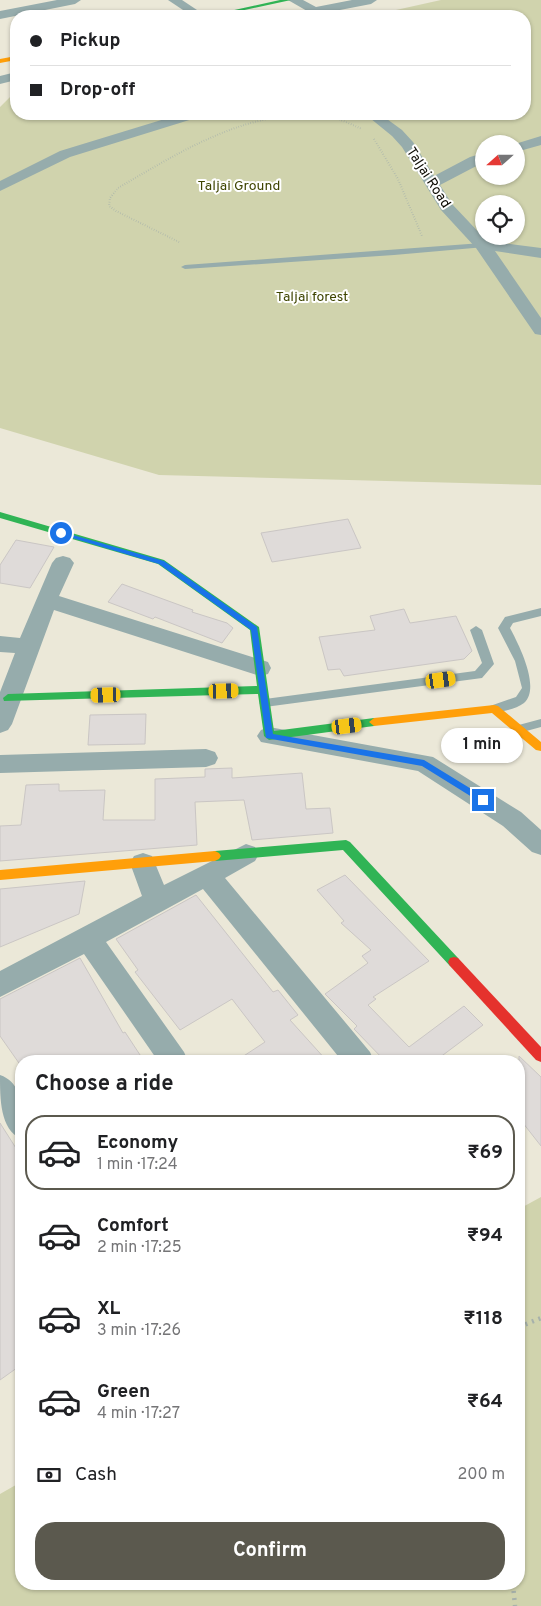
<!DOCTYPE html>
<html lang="en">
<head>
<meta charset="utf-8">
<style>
	body { margin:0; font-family:Overpass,sans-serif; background:#f6f6f6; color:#202124; height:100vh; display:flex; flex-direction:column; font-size:19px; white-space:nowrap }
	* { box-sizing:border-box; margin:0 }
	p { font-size:16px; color:#757577 }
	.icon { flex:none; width:28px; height:28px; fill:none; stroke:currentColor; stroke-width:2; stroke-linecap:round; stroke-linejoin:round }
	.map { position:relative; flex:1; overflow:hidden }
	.drawer { position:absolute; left:15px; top:1055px; width:510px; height:535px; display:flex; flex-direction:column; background:#fff; border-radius:20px; box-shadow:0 1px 4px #0004 }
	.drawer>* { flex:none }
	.top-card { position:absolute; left:10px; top:10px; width:521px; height:110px; border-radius:20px; box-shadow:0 1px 4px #0004; display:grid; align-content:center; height:110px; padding:0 20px; background:#fff }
	.needle { width:32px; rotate:249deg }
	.buttons { position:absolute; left:475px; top:135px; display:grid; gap:10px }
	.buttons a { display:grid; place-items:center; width:50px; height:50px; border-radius:50%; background:#fff; box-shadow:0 1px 4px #0004; font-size:25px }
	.end { position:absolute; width:22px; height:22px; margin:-11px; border:6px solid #1a73e8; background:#fff; box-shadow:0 0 0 2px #fff }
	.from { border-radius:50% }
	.bubble { position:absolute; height:35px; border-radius:18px; background:#fff; box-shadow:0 1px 4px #0004; font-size:16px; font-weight:700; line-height:35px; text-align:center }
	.car { position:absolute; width:15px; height:30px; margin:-15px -8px; border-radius:6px; box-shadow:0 0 4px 1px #0007; background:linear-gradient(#f5c518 24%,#345 0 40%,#f5c518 0 76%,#345 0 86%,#f5c518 0) }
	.top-card b { display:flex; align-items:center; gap:18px; height:48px; font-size:19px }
	.top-card b+b { border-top:1px solid #e0e0e0 }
	.top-card i { width:12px; height:12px; background:#202124 }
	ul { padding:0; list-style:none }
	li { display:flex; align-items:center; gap:15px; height:75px; margin:0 10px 8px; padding:0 10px; border:2px solid transparent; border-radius:20px }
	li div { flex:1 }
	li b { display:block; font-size:19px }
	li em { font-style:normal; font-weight:700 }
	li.on { border-color:#5b594e }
	li>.icon { width:45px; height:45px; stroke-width:1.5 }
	h2 { padding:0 20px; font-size:22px; line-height:60px }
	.pay { display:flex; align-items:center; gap:12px; height:55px; padding:0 20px; font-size:19px }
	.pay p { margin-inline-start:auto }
	.primary-button { display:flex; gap:10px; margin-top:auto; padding:10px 20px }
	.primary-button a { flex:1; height:58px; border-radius:20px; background:#5b594e; color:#fff; font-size:20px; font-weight:700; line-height:58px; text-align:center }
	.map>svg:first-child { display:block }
	.green { fill:#d0d3ad; fill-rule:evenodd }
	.building { fill:#dfdbd9; stroke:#cac6c4 }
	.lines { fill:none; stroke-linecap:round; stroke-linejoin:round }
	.path-far1 { stroke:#a6b1ab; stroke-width:2; stroke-dasharray:0.5 2; stroke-linecap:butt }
	.path { stroke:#a6b1ab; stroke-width:4.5; stroke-dasharray:2 5; stroke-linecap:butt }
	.lane { fill:#96acac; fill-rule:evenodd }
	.street { fill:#96acac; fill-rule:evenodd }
	.fast { fill:#30b455; fill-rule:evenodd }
	.slow { fill:#ff9f0a; fill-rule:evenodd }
	.jam { fill:#e5322d; fill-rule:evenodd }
	.route { fill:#1a73e8 }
	.labels { text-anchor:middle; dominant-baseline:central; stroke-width:4; stroke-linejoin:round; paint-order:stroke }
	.far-street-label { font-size:14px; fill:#0e0c04; stroke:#fff }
	.far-park-label { font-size:14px; fill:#3e4400; stroke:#fff }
</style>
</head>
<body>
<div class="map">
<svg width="541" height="1606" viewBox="0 0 541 1606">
	<rect width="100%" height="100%" fill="#ebe8d8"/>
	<!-- green -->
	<path class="green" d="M441,0H541V485L159,475L0,428V107L11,96L16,95V114H525V16H369ZM484,144H516V176H484ZM484,204H516V236H484Z
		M541,1197V1606H0V1494L21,1482V1584H519V1209Z"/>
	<!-- building -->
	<path class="building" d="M348,519L361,548L272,562L261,533Z
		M16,540L54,547L30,588L0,583V565Z
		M122,584L193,610L192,612L227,623L233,628L222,643L155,617L153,619L108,602Z
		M404,609L410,623L456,616L472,651L464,659L344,676L340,669L328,670L319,637L375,630L370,616Z
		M146,714L145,744L88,745L90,715Z
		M232,768V778L302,773L306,809L330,808L333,833L252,840L244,800L195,802L197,845L0,861V826L21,825L26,785L59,784V791L105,790L103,820H155V779L205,777V769Z
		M345,875L429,961L373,997L376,999L368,1005L409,1047L464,1006L483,1025L435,1061H385L354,1029L357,1026L325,994L368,963L362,956L371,950L341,923L344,921L317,890Z
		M85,881L79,914L0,947V889Z
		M196,895L273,992L278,990L298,1015L290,1020L327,1061H236L265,1042L232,999L180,1030L135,972L138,970L116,939Z
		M80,958L123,1033L125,1032L144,1061H21V1066L0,1036V999Z
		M519,1056L541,1077V1146L519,1118Z
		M0,1123L21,1156V1365L0,1380Z"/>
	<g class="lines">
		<!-- path-far1 -->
		<path class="path-far1" d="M374,139L398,179L422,236
			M179,242L116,211L109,206L110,198L118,188C182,151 253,105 330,117C341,119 352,125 362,129"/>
		<!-- path -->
		<path class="path" d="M519,1327L541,1318
			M513,1584L515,1606"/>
		<!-- lane -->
		<path class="lane" d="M482,243H485V247L394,255L185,269L181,267L185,265Z
			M541,608V616L513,623L510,628C519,645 541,688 524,703C516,709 504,711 494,713L490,712L488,709L490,706L516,697L522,688L515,661L498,628L505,617Z
			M476,626L482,630L494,664L482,678L265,707L259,703L265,699L475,671L482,663L470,630Z
			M541,719V727L519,733L513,729L515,726Z"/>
		<!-- street -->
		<path class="street" d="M57,0H81L75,4L0,19V11Z
			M168,0H182L206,16H192Z
			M288,0H303L316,7L352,0H377L371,4L314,15Z
			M16,72V80L0,84V76Z
			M181,114H201L199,117L70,157L0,191V181L60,151Z
			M365,114H380L402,130L413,142L434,176L470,157L484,153V162L440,185L452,204L487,241L541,248V258L495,251L541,318V335L535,334L476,248L441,210L402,147L392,136Z
			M541,136V145L516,152L515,144Z
			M63,556L70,558L74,563L59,596L268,662L271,668L268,674L260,676L54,610L12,724L8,730L0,733V692L15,653L0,652V636L20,638L52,563L56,558Z
			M269,727L433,757L521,812L541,830V855L532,852L503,826L418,771L261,742L257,736L261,730Z
			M206,749L215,752L218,758L215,764L206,767L0,773V755Z
			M246,844L255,847L259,854L255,861L225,878L370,1052L374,1061H342L203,889L106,942L184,1052L188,1061H158L84,954L0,997V971L142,896L130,863L134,856L143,853L152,856L164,885Z
			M0,1075C26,1084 22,1115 21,1139C0,1129 0,1099 0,1075Z"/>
		<!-- fast -->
		<path class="fast" d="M280,0H291L217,16H207Z
			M0,512L164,560L259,627L274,731L374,718L379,722L374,726L269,740L264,736L258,694L4,701L3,698L8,694L257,686L250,630L158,564L0,518Z
			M346,840L350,842L458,958L460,962L458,966L454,967L450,966L343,850L215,861L211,859L209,856L211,853L215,851Z"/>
		<!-- slow -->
		<path class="slow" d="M16,56V60L0,63V59Z
			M494,705L498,706L541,742V751L536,750L492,713L374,726L369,722L374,718Z
			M215,851L219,853L221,856L219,859L215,861L0,880V870Z"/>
		<!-- jam -->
		<path class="jam" d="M454,957L458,958L541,1047V1062L536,1060L450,966L448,962L450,958Z"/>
	</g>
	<!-- route -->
	<path class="route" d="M59,531L164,561L257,627L273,734L424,760L486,798V802H480L422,766L266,738L251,630L159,564L59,534Z"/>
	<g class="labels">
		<!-- far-street labels -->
		<g class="far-street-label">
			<text transform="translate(428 178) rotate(57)">Taljai Road</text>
		</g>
		<!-- far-park labels -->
		<g class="far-park-label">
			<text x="239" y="186">Taljai Ground</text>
			<text x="312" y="297">Taljai forest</text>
		</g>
	</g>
</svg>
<div class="buttons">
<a><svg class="needle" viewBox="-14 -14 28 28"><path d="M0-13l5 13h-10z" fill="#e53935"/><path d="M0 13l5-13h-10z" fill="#757577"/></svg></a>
<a><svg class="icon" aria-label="locate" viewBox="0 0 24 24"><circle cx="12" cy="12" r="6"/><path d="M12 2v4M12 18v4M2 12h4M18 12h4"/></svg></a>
</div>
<i class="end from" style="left:61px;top:533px"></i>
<i class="end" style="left:483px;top:800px"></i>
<div class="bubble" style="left:441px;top:728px;width:82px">1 min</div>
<i class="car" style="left:441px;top:680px;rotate:82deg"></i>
<i class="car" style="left:224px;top:691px;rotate:88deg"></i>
<i class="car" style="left:106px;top:695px;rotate:268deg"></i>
<i class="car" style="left:347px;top:726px;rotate:83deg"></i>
<div class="top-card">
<b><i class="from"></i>Pickup</b>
<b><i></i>Drop-off</b>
</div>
<section class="drawer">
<h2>Choose a ride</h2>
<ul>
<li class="on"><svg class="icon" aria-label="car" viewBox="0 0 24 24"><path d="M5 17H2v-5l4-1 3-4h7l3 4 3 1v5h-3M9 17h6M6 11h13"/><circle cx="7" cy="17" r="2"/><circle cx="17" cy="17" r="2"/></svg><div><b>Economy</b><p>1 min · 17:24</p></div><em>₹69</em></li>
<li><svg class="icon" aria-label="car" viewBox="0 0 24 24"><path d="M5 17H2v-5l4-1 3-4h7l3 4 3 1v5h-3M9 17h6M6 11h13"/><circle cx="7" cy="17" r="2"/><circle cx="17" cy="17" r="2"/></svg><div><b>Comfort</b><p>2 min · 17:25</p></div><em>₹94</em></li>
<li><svg class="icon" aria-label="car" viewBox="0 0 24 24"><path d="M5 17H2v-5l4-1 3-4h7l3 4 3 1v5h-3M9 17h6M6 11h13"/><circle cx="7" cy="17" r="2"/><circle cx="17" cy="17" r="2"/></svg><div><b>XL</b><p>3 min · 17:26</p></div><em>₹118</em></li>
<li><svg class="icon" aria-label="car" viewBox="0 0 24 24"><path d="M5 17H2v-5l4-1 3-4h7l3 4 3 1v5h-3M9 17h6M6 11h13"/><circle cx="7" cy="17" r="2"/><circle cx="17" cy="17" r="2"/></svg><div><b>Green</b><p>4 min · 17:27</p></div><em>₹64</em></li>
</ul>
<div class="pay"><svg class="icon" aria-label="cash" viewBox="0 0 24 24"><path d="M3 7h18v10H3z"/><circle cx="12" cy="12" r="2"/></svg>Cash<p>200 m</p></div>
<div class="primary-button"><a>Confirm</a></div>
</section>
</div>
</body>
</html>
